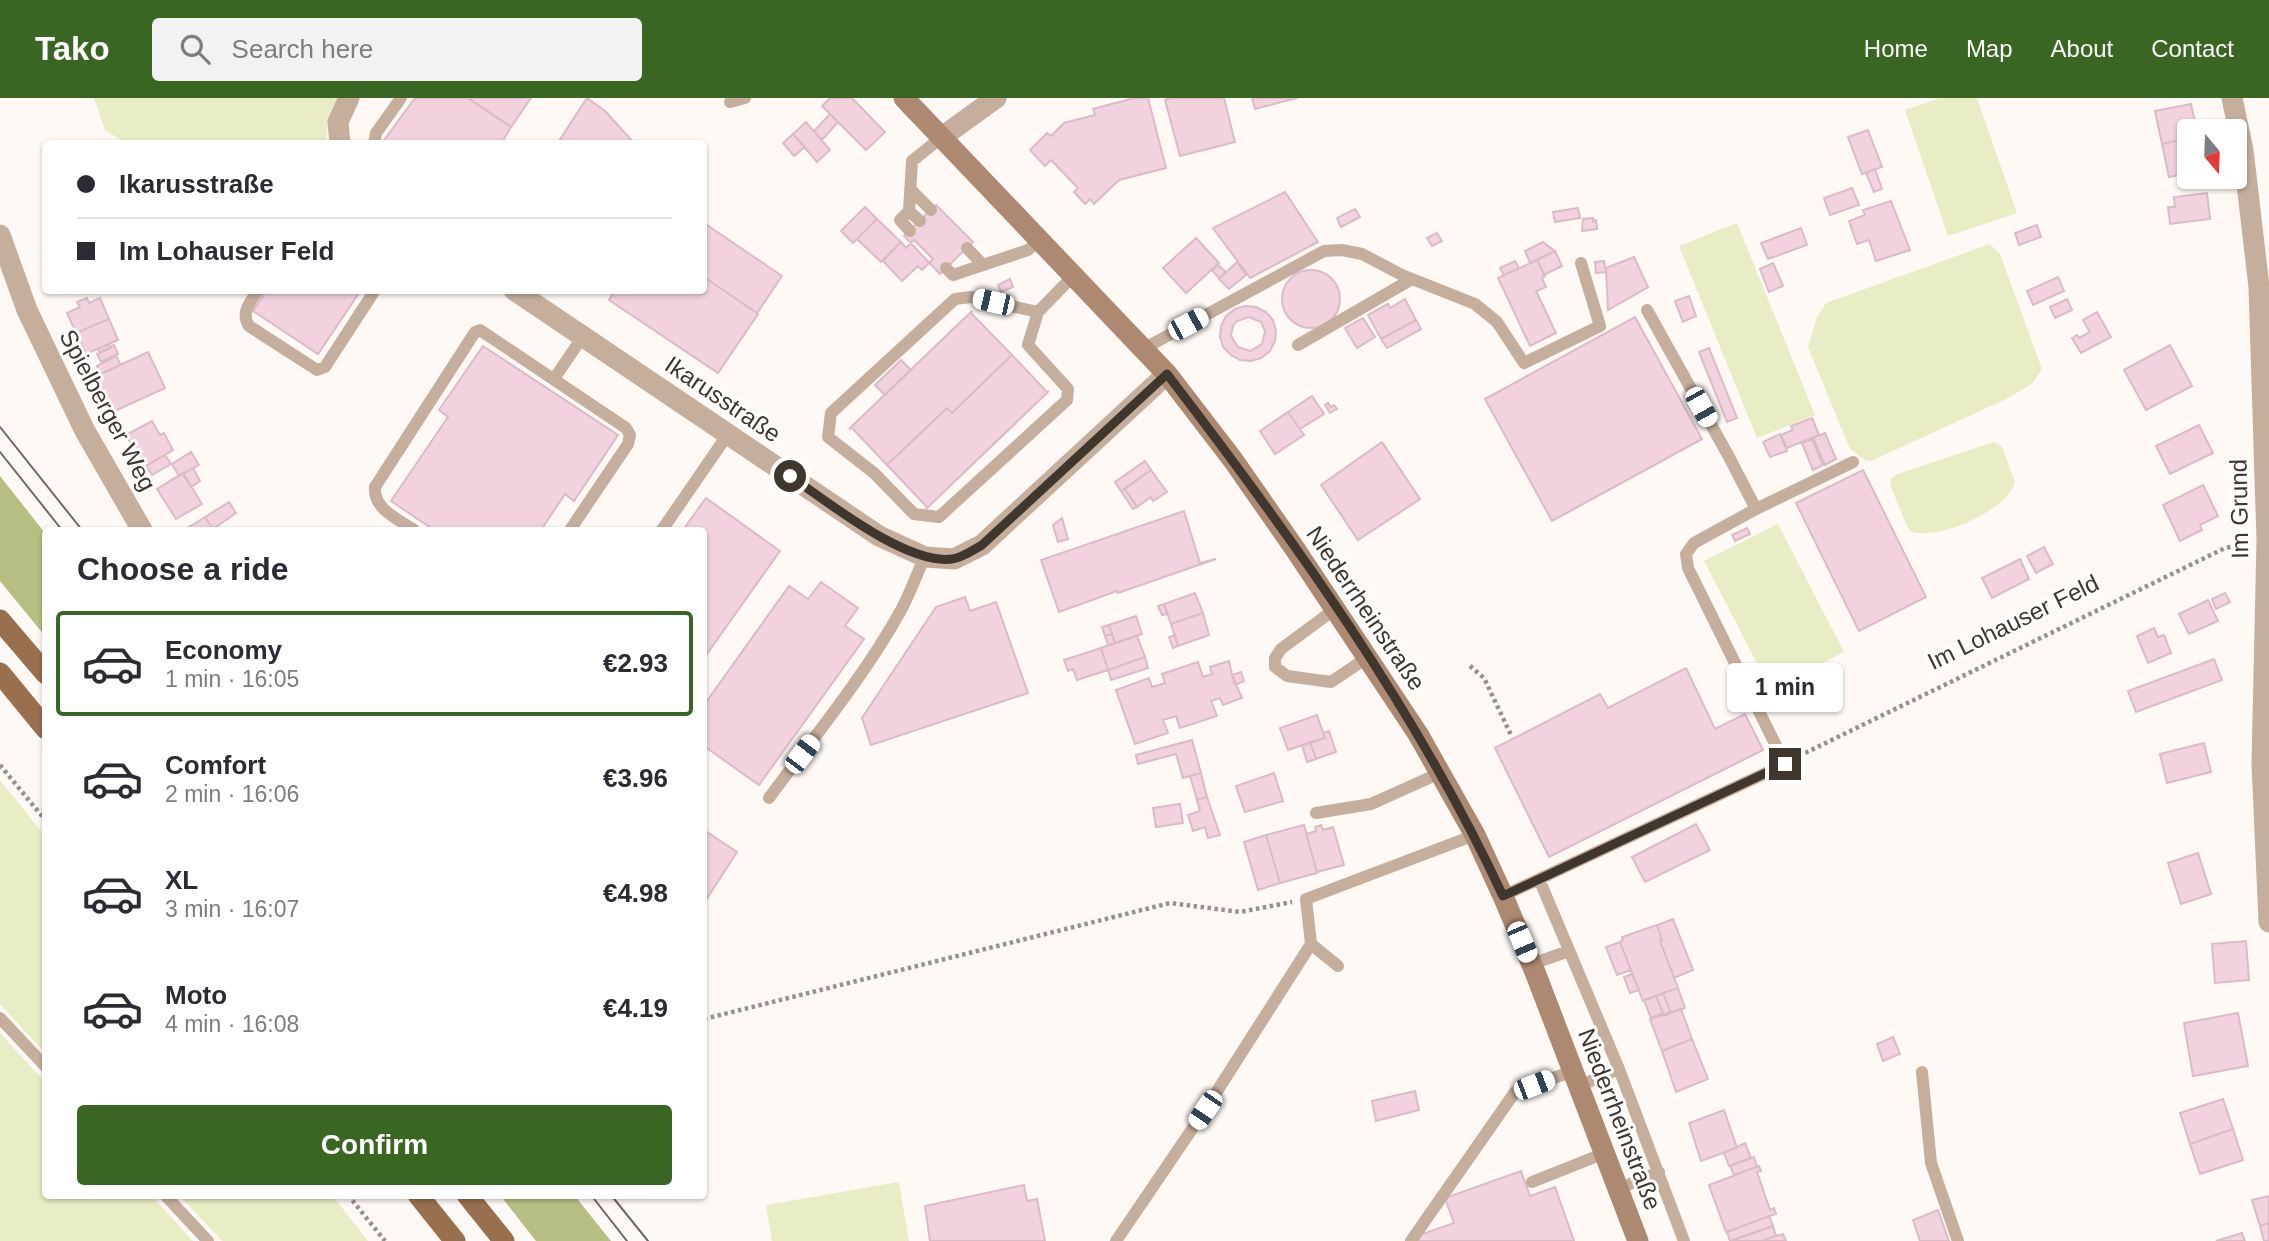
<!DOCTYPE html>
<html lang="en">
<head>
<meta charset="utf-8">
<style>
	body { margin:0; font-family:Arial,sans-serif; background:#f2f2f3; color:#2b2b33; height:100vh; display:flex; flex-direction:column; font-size:26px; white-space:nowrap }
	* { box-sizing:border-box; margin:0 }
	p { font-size:23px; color:#7c7c81 }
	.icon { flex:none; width:38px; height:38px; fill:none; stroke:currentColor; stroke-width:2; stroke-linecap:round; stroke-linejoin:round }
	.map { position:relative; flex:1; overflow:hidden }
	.side { position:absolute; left:42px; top:429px; width:665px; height:672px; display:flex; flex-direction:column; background:#fff; border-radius:7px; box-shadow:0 2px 5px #0004 }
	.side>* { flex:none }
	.guide { position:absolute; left:42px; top:42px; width:665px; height:154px; border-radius:7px; box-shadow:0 2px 5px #0004; display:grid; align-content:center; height:154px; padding:0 35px; background:#fff }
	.needle { width:46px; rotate:161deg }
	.fabs { position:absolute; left:2177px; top:21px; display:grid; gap:14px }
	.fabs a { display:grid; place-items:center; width:70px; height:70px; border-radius:7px; background:#fff; box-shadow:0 2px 5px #0004; font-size:35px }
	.end { position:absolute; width:32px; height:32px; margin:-16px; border:9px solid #3f362e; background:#fff; box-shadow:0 0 0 4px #fff }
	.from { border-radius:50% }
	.bubble { position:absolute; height:49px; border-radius:7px; background:#fff; box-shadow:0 2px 5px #0004; font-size:23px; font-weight:600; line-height:49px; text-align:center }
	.car { position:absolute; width:21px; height:42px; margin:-21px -10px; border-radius:9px; box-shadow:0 0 5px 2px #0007; background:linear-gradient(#fff 24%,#345 0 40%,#fff 0 76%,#345 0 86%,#fff 0) }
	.guide b { display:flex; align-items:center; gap:24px; height:66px; font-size:26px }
	.guide b+b { border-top:2px solid #e1e1e2 }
	.guide i { width:18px; height:18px; background:#2b2b33 }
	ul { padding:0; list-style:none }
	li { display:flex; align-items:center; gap:21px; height:105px; margin:0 14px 10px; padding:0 21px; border:4px solid transparent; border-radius:7px }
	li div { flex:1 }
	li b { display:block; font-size:26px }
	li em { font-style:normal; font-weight:600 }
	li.current { border-color:#3a6624 }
	li>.icon { width:63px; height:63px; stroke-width:1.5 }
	h2 { padding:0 35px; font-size:32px; line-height:84px }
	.primary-button { display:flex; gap:14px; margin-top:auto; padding:14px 35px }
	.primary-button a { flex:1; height:80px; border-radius:7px; background:#3a6624; color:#fff; font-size:28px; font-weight:600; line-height:80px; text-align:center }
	header { display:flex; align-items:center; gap:42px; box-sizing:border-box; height:98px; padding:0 35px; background:#3a6624; color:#fff }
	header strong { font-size:33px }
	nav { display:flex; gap:38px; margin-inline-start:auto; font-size:24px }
	.search { width:490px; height:63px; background:#f2f2f3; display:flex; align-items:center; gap:18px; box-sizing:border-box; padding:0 24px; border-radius:7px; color:#7c7c81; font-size:26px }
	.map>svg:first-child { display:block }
	.green { fill:#e8edc5 }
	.forest { fill:#b6be81 }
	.building { fill:#f2d2de; stroke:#dabbc7; stroke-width:2; fill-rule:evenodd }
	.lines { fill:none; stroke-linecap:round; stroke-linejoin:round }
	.path { stroke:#98908a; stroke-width:4.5; stroke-dasharray:3.5 3.5; stroke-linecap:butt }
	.lane { stroke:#c6ae9d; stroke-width:12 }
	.street { stroke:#c6ae9d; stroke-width:21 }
	.secondary { stroke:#ac8970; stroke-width:21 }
	.primary { stroke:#986f4f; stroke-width:21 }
	.tram { stroke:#6f6760; stroke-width:2 }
	.route { stroke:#3f362e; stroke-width:9 }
	.labels { text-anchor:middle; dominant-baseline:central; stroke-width:6; stroke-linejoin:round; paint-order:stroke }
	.street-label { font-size:24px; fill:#3f362e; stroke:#fff }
</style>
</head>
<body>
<header>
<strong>Tako</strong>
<div class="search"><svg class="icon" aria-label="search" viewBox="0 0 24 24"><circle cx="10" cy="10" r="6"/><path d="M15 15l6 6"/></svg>Search here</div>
<nav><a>Home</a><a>Map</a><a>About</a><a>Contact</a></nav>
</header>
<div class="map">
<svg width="2269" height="1143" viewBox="0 0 2269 1143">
	<rect width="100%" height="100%" fill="#fef9f5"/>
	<!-- green -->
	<path class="green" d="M94,0H338C330,15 325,29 327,46L126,45L105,32Z
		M1940,0H1977L2017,115L1948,138L1905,12Z
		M1737,125L1815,317L1757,340L1679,148Z
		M1990,146L2000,156L2042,271L2032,286L2004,302L1871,363L1865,362L1850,351L1808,249L1817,219L1826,205Z
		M1994,344L2002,349L2015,384C2007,413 1939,442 1912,434L1907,428L1891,389L1890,381L1898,376Z
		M1778,426L1844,554L1771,592L1704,463Z
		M0,682L45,738V955L0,906Z
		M0,935L45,984L46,1097H151L193,1143H0Z
		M899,1084L909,1143H772L766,1107Z
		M179,1097H332L368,1143H222Z"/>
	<!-- forest -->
	<path class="forest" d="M0,378L45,435V538L0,483Z
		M500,1097H574L611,1143H536Z"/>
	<!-- building -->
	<path class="building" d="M415,0H468L511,29L501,46L382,45Z
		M468,0H531L511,29Z
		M587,0L605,13L635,46H557Z
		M830,0H852L885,34L866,52L822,8Z
		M1134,0H1148L1166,70L1119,82L1094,106L1090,101L1085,106L1074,94L1078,90L1051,62L1045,68L1030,52L1047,35L1051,38L1064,25L1095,17L1093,11Z
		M1171,0H1224L1235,44L1180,58L1165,2Z
		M1252,0H1297L1255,11Z
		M2191,6L2197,33H2189V40L2162,46L2155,13Z
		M830,16L838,24L822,42L814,33Z
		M806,24L830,52L817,64L793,36Z
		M1868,32L1882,69L1862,76L1848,39Z
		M793,36L805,49L794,58L783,45Z
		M2189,40V75L2169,79L2162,46Z
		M1875,71L1882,91L1874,94L1866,75Z
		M1852,90L1859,107L1830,117L1824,100Z
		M1285,94L1318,144L1250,180L1213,130Z
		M2207,95L2210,121L2170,126L2168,109H2175L2174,99Z
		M1891,103L1910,152L1876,163L1869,142L1857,146L1849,123L1865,117L1863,112Z
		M936,107L973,144L940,176L904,138Z
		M865,109L877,121L853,145L841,133Z
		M1578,110L1580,120L1555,124L1553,114Z
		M1355,111L1360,119L1341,129L1337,120Z
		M1593,120V123L1596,122L1597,131L1582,133L1583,121Z
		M877,121L901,144L881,164L857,141Z
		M704,125L782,178L757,215L704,179Z
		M2037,127L2041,139L2019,147L2015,135Z
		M1801,130L1807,147L1768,161L1761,145Z
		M1437,135L1442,143L1432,148L1427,140Z
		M1196,140L1219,165L1186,195L1163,170Z
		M914,142L933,161L922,172L918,168L902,183L883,163L901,144L906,150Z
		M1543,144L1555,153L1530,165L1525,153Z
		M1555,153L1562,168L1544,177L1537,162Z
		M1634,159L1648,189L1608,212L1606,170Z
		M1537,162L1545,178L1542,180L1546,189L1536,193L1556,235L1530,248L1498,180Z
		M1515,163L1519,170L1504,177L1500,170Z
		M1604,163L1606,174L1596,175L1595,164Z
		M1237,164L1246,177L1229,191L1219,181Z
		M1773,165L1783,188L1769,194L1760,171Z
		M1218,167L1226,174L1219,180L1212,172Z
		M1282 201a29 29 0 1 1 58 0a29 29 0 1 1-58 0Z
		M704,179L758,216L718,275L609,202L615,192H704Z
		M2058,179L2064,193L2033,207L2027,193Z
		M1010,181L1013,189L1001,194L998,187Z
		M267,192H361L318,256L253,213Z
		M1689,198L1696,218L1683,224L1675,203Z
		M87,200L89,205L100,200L109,221L76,235L67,215L80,209L77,204Z
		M1405,201L1416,222L1381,241L1368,217L1388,206L1390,210Z
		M2067,201L2072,212L2055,220L2050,209Z
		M1245,208L1256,209L1266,214L1273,222L1276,233L1275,243L1270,253L1261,260L1251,263L1240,262L1231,257L1223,249L1220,239L1221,228L1226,218L1235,211ZM1249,219L1261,224L1265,233L1262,246L1250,253L1238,249L1231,238L1233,228L1237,223Z
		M972,213L971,215L1012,257L952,315L947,310L887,367L852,330L849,331Z
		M2097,214L2111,239L2081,255L2072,240L2077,237L2079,240L2090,234L2083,222Z
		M1635,219L1702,341L1552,423L1485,301Z
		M1363,220L1375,239L1357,250L1345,230Z
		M109,221L118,242L86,256L76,235Z
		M1416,222L1421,231L1387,250L1381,241Z
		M109,246L111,250L100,255L98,251Z
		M114,247L118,256L101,264L97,256Z
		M2170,247L2192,288L2146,312L2124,272Z
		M483,248L618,337L574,403L565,396L541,432H434L391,403L448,319L439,312Z
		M1709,250L1737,320L1727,324L1699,254Z
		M148,254L165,290L113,314L96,278Z
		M1012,257L1047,294L1049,293L926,411L927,409L887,367L947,310L952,315Z
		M116,258L121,267L101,276L97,268Z
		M901,262L911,272L885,297L875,287Z
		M1312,298L1324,316L1300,331L1288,314Z
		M1328,305L1331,309L1334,307L1337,311L1330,315L1325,307Z
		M1288,314L1304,337L1275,356L1260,333Z
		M1812,320L1819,337L1787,350L1781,337L1793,332L1791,328Z
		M152,323L160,337L164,335L173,352L144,369L126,337Z
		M2199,327L2213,355L2170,376L2156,348Z
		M1825,335L1836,361L1825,367L1813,340Z
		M1780,336L1787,353L1770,359L1763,344Z
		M1812,341L1823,367L1813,372L1802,345Z
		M1382,344L1420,401L1358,442L1321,387Z
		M191,354L199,367L179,378L172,366Z
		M165,357L171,366L152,377L146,368Z
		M1145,363L1151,372L1121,393L1115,384Z
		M193,370L200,383L191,389L183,376Z
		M1151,372L1167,394L1153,403L1151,399L1137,409L1125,391Z
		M1863,372L1926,499L1859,533L1796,405Z
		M183,375L202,406L176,421L157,391Z
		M2203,387L2218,418L2200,427L2202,432L2180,443L2163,407Z
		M1125,391L1137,409L1133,411L1121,393Z
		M706,400L780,453L704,560V432H683Z
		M229,404L236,415L213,431L205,419Z
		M1184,413L1200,465L1216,461L1118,495L1117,493L1059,514L1041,462Z
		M205,419L213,431L211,432L186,431Z
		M1062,420L1068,441L1058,444L1053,427Z
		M1747,430L1750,436L1735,443L1732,437Z
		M2044,449L2053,466L2036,475L2027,458Z
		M2020,461L2029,481L1992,500L1982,480Z
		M821,484L858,510L845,528L864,541L759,687L704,648V607L789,488L808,501Z
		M1195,495L1203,515L1171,526L1164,506Z
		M2225,495L2230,504L2216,511L2212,501Z
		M965,499L970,513L996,504L1028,595L871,647L862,620L936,509Z
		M2208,502L2218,523L2189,536L2179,516Z
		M1164,506L1167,516L1162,517L1158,508Z
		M1203,515L1209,537L1178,548L1171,526Z
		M1136,518L1142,536L1115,545L1109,527Z
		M1109,527L1112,536L1105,538L1102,529Z
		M2154,530L2158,539L2164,537L2171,555L2148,565L2137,538Z
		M1112,536L1115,545L1108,547L1105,538Z
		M1175,537L1178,548L1173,550L1169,539Z
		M1137,538L1145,559L1108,572L1101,550Z
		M1101,550L1108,572L1077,582L1073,571L1068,573L1064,562Z
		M1145,559L1148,570L1111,582L1108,572Z
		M2214,561L2222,582L2136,614L2128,593Z
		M1229,563L1232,577L1242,600L1223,607L1220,600L1211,603L1217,618L1180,630L1176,618L1163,622L1168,635L1135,646L1116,592L1149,580L1152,589L1165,585L1162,576L1198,564L1203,579L1212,576L1210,569Z
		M1686,570L1715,631L1745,616L1763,652L1549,759L1495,650L1600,596L1608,610Z
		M1241,574L1244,583L1235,587L1232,577Z
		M1317,617L1325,640L1288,652L1280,630Z
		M1329,633L1336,654L1316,661L1310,644L1325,640L1323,635Z
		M1192,642L1201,675L1183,680L1176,656L1138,666L1136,657Z
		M1310,644L1316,661L1307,664L1302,647Z
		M2204,645L2211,674L2167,685L2160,656Z
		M1201,675L1207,699L1197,702L1190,678Z
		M1274,675L1283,703L1245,714L1236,688Z
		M1207,699L1220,737L1208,740L1205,729L1193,733L1188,717L1200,713L1197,702Z
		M1180,706L1183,725L1156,729L1153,710Z
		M1696,726L1710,752L1645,784L1632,759Z
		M1304,727L1317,775L1280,785L1266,737Z
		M1321,727L1323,732L1333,729L1344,767L1317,774L1306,736L1316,733L1315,729Z
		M704,732L737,754L704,805Z
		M1266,737L1280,785L1258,792L1244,744Z
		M2198,755L2211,796L2181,806L2168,765Z
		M1673,821L1693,872L1674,880L1660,843L1662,842L1657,827Z
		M1657,827L1662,842L1660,843L1678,890L1643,903L1620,844L1623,842L1622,839Z
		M2246,843L2249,882L2215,885L2212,846Z
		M1620,844L1631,872L1617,877L1606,849Z
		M1632,876L1639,892L1630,895L1624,879Z
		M1678,890L1685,910L1671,915L1663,895Z
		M1663,895L1671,915L1664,918L1656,898Z
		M1656,898L1663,915L1651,920L1644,902Z
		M1681,911L1692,941L1662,953L1650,921Z
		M2238,915L2248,968L2193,978L2184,925Z
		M1893,939L1900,956L1883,963L1877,946Z
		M1692,941L1708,981L1676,994L1662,953Z
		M1415,993L1419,1012L1376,1023L1372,1003Z
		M2223,1001L2233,1031L2190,1046L2180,1015Z
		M1724,1012L1737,1050L1701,1063L1689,1025Z
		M2233,1031L2243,1062L2200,1076L2190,1046Z
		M1745,1045L1751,1060L1729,1068L1724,1055Z
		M1754,1059L1757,1069L1734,1077L1730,1068Z
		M1759,1068L1761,1073L1757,1074L1770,1112L1774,1110L1776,1116L1726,1134L1709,1087Z
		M1521,1073L1530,1098L1555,1089L1574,1143H1419L1417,1138L1454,1125L1445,1100Z
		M1024,1087L1027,1103L1037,1101L1045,1143H930L925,1108Z
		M2269,1098V1125L2260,1128L2252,1102Z
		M1938,1112L1949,1143H1920L1913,1122Z
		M1769,1118L1773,1128L1730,1143L1727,1134Z
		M2269,1125V1143H2264L2260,1128Z
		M1773,1128L1776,1138L1762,1143H1731Z
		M2242,1135L2245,1143H2216Z
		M1783,1136L1786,1143H1762L1776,1138Z"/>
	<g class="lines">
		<!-- path -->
		<path class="path" d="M1470,568L1484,580L1511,637
			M1799,658L2225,450L2246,446
			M0,667L46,723
			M704,921L1170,805L1240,814L1292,804
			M348,1097L385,1143"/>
		<!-- lane -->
		<path class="lane" d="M730,4L745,0
			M374,46L376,35L401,0
			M910,91L931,112
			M909,113L920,123
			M910,133L900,122L909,113L912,63L942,39
			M967,150L983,167
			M946,170L953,177L1028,152L1040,142
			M258,192C251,204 240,214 249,228L317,272L325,269L375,192
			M1038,214L971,199L955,201L831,315L828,339L874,375L914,416L939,419L1067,302L1068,291L1028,247L1038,214L1074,177
			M1298,247L1412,181
			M1143,251L1324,153L1342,152L1362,156L1402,177L1475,206L1497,224L1524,265L1600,228L1581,165
			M554,281L583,238
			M1756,411L1853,364
			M414,432C398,421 373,411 375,389L475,234L480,232L626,330L630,337L628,346L570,432
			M662,432L728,336
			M1335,511L1281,551L1275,560V569L1287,578L1331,584L1368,559
			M769,700C814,639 863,580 900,514C910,496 916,477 925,459
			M1316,715L1371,706L1440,675
			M1539,781L1619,971L1684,1143
			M1503,798L1785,666L1688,470L1686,456L1694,445L1756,411L1728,357L1647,212
			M1311,846L1338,868
			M1532,866L1569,853
			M0,920L46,969
			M1922,974L1931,1065L1958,1143
			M1579,988L1619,971
			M1532,1084L1605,1055
			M1618,1091L1659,1074
			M165,1097L208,1143
			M1116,1143L1205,1012L1311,846L1306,801L1475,737
			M1411,1143L1515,994L1573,973"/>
		<!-- street -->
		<path class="street" d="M2232,0L2243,52L2259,189L2267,442L2262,666L2269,824
			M942,39L996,0
			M340,46L338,24L349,0
			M0,137L27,212L85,333L142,432
			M514,192L879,438L925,459L954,461L982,447L1167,276"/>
		<!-- secondary -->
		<path class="secondary" d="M904,0L1167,276L1233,362L1295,451L1418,636L1475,737L1503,798L1535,874L1638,1143"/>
		<!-- primary -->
		<path class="primary" d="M0,522L46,576
			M0,575L46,631
			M418,1097L455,1143
			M467,1097L504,1143"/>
		<!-- tram -->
		<path class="tram" d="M0,329L82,432
			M0,354L62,432
			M591,1097L627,1143
			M611,1097L648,1143"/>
	</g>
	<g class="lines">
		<!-- route -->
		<path class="route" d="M790,378C828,404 906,467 952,461C962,460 973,452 982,447L1167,276C1292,439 1416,611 1503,798L1785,666"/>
	</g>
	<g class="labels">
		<!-- street labels -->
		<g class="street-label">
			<text transform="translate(723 301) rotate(34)">Ikarusstraße</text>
			<text transform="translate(108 312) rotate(62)">Spielberger Weg</text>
			<text transform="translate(2239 411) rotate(-91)">Im Grund</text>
			<text transform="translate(1366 510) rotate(56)">Niederrheinstraße</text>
			<text transform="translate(2013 524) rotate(-26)">Im Lohauser Feld</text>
			<text transform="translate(1620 1021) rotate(69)">Niederrheinstraße</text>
		</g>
	</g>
</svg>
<div class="fabs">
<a><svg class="needle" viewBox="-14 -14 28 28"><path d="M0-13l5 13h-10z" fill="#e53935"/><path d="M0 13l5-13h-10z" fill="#7c7c81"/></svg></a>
</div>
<i class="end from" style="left:790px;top:378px"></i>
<i class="end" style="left:1785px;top:666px"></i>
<div class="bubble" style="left:1727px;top:565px;width:116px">1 min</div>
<i class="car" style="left:993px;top:204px;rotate:283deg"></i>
<i class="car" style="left:1188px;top:226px;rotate:62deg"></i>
<i class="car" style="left:1701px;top:309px;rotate:151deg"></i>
<i class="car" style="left:802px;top:656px;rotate:37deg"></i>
<i class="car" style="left:1522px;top:844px;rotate:157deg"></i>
<i class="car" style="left:1534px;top:987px;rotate:69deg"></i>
<i class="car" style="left:1205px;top:1012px;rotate:214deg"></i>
<div class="guide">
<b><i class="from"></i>Ikarusstraße</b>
<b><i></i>Im Lohauser Feld</b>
</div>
<section class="side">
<h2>Choose a ride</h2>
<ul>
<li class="current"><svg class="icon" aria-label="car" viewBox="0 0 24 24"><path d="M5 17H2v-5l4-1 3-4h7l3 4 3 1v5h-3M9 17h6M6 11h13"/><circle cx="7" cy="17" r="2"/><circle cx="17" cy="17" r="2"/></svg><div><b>Economy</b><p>1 min · 16:05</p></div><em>€2.93</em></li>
<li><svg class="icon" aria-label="car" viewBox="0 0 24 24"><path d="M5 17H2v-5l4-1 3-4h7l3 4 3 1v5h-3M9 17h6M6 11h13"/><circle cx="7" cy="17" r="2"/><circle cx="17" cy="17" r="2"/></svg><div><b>Comfort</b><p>2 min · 16:06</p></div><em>€3.96</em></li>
<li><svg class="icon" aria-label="car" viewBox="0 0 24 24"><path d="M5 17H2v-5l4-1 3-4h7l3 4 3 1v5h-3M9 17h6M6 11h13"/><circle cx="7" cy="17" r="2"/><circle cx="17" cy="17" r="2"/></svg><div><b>XL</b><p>3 min · 16:07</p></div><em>€4.98</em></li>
<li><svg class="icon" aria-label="car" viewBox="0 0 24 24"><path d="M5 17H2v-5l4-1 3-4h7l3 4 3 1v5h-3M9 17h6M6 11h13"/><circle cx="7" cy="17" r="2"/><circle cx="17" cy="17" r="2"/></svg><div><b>Moto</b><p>4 min · 16:08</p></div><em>€4.19</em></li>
</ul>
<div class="primary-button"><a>Confirm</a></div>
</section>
</div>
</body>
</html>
